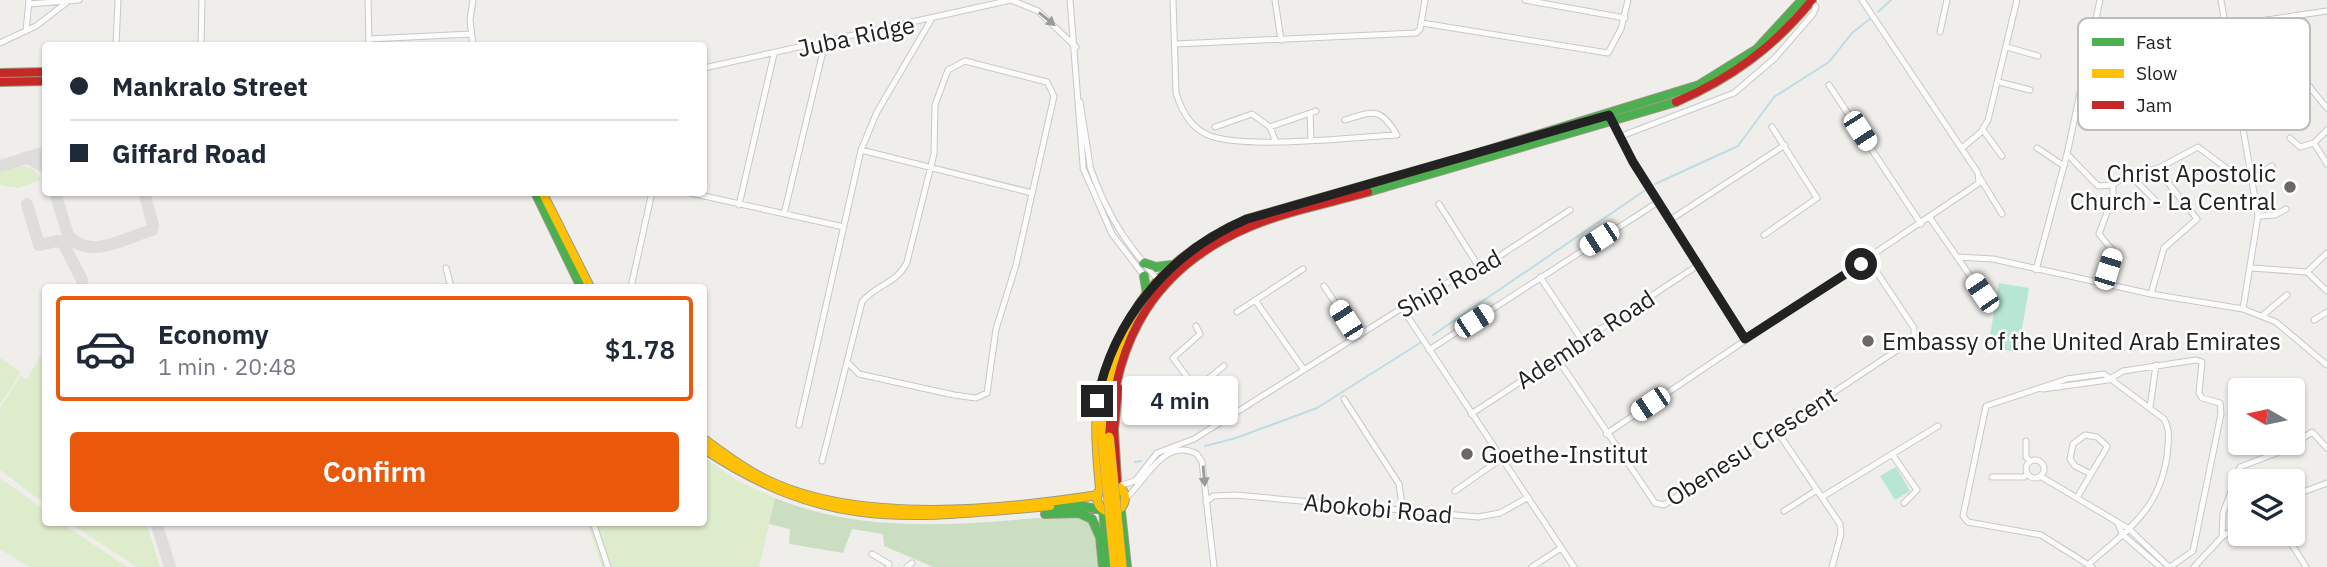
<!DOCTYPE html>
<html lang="en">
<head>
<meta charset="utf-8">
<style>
	body { margin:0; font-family:"IBM Plex Sans",sans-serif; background:#f2f2f3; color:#1f2937; height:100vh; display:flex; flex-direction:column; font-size:26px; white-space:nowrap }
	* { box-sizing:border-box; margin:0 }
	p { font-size:23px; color:#747a83 }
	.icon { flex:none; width:38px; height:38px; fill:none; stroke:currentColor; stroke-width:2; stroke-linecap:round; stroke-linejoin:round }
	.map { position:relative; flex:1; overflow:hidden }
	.details { position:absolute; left:42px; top:284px; width:665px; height:242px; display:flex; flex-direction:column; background:#fff; border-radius:7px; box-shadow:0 2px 5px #0004 }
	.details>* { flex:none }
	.banner { position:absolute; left:42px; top:42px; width:665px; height:154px; border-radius:7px; box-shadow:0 2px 5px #0004; display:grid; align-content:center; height:154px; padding:0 28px; background:#fff }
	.needle { width:46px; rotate:279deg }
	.buttons { position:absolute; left:2228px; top:378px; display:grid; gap:14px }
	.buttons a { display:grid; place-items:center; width:77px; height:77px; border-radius:7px; background:#fff; box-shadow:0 2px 5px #0004; font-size:35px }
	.end { position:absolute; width:32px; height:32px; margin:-16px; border:9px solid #222; background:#fff; box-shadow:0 0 0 4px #fff }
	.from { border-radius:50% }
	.bubble { position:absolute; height:49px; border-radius:7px; background:#fff; box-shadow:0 2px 5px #0004; font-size:23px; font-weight:600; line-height:49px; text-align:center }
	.car { position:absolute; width:21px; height:42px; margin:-21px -10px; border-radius:9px; box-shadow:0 0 5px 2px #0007; background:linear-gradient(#fff 24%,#345 0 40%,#fff 0 76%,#345 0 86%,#fff 0) }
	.banner b { display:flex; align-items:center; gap:24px; height:66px; font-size:26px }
	.banner b+b { border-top:2px solid #e0e1e3 }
	.banner i { width:18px; height:18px; background:#1f2937 }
	ul { padding:12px 0 0; list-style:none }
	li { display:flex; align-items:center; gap:21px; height:105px; margin:0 14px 10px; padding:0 14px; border:4px solid transparent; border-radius:7px }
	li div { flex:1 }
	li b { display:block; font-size:26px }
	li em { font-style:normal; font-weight:600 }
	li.selected { border-color:#ea580c }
	li>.icon { width:63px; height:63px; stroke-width:1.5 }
	.action { display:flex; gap:14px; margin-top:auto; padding:14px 28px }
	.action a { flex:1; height:80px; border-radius:7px; background:#ea580c; color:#fff; font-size:28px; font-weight:600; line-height:80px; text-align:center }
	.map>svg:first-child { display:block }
	.grass { fill:#ddeccb }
	.forest { fill:#cbdec1 }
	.pitch { fill:#b7e6d2 }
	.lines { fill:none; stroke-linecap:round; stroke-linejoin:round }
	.stream { stroke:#bfdbe3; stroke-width:2 }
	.taxiway { stroke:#dedddc; stroke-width:12 }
	.street-casing { stroke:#c9c8c7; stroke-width:7 }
	.fast-casing { stroke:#999a82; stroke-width:10 }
	.slow-casing { stroke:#999a82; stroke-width:10 }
	.jam-casing { stroke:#999a82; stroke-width:10 }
	.street { stroke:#fdfcfc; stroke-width:5 }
	.fast { stroke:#4caf50; stroke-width:8 }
	.slow { stroke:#ffc107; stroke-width:8 }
	.jam { stroke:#c62828; stroke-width:8 }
	.slow-bridge-casing { stroke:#a79c86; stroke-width:10; stroke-linecap:butt }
	.slow-bridge { stroke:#ffc107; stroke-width:9 }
	.oneway { fill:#9a9a9a }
	.route { stroke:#222; stroke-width:9 }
	.poi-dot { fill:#6a6968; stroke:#fff; stroke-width:2.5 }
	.labels { text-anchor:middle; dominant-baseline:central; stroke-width:5; stroke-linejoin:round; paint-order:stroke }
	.street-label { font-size:24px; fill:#222; stroke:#fff }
	.poi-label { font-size:24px; fill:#222; stroke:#fff; text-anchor:start }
	.key { fill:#fff; stroke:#bdbdbd; stroke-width:2 }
	.key-label { font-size:19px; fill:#222 }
</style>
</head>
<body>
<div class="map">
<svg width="2327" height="567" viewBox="0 0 2327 567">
	<rect width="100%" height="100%" fill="#f0eeeb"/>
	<!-- grass -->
	<path class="grass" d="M15,166C29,166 35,168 41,180L18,188L0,185V170Z
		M45,348H46L45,504L0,470V408L20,376L27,379Z
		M0,358L21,372L0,405Z
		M704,457L736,480L775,498L759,567H602L587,522H704Z
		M0,478L45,510L46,522H60L127,567H29L0,549Z
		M68,522H146L160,567H137Z"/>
	<!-- forest -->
	<path class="forest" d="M775,498C873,538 975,522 1078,515L1089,519L1093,525L1099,567H933L884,546L883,534L852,529L843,553L789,544L790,529L769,524Z"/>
	<!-- pitch -->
	<path class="pitch" d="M1999,283L2029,288L2018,352L1988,347Z
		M1896,467L1910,491L1895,500L1880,476Z"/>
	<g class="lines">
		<!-- stream -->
		<path class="stream" d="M1878,12L1891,0
			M1655,184L1738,146L1774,97L1829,62L1852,33L1871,18
			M1433,335L1647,189
			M1205,446L1236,438L1317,408L1420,343
			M1135,462L1141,461"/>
		<!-- taxiway -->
		<path class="taxiway" d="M27,157L46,168
			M0,166L46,152
			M55,192L70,242
			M27,204L39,245L57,241L63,243L82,280
			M68,235C88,261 125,238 152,230L153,225L144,192
			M156,522L170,567"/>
		<!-- street casing -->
		<g class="street-casing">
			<path id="street" d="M368,0L369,46
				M1070,0L1083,165
				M1173,0L1176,93C1181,109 1191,128 1208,135C1244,150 1352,137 1397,135C1380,107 1374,111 1345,120
				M1275,0L1281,40
				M1525,0L1625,18
				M2221,0L2258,216L2243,309L2276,322L2327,365
				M29,4L79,0
				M2283,18C2290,60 2299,76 2327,108
				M1422,23L1608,53L1621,29L1628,0
				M2134,26C2148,24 2159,23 2163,39
				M2226,26L2327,11
				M26,31L29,0
				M1940,32L1947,0
				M369,39L471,34
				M0,43L36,26L66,3
				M1175,44L1416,33L1420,29L1425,0
				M2092,44L2227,33
				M116,46L118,0
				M201,46L202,0
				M473,46L470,20L473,0
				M2007,47L2038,56
				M704,68L1011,0L1038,11L1076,47
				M2167,75L2185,73
				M1999,82L2030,90
				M1829,85L1921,224
				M2189,96L2193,116
				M2139,101L2148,108L2164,100L2189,96L2178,37
				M1080,102L1090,165
				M1310,113L1311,139
				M1612,121L1633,162L1745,339
				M1215,127L1252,114L1270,127L1275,140
				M1270,127L1316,111
				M1983,130L2002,156
				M2327,130L2314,143L2327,164
				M1619,137L1734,93L1775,58L1813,14L1816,7L1811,1
				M2290,138L2300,147L2314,143
				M1962,148L1981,132L1988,120L2017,0
				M2037,148L2064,166
				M861,150L1032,193
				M2067,154L2098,186L2113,185L2128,173L2157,169L2198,147L2234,174H2250
				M1090,167C1107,215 1125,242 1158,280
				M1083,168L1112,234L1145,277
				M2128,173L2159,204
				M1980,178L2002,214
				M2252,178L2272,166
				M686,192L844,227
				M1439,204L1479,267
				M739,205L774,54
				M784,214L825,43
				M2258,216L2275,215L2286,209
				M1930,218L1982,293
				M1670,220L1785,145
				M1764,235L1817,198L1772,127
				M1957,257L1993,259L2151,294L2243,309
				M446,268L451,287
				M2252,268L2307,272L2327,291
				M2036,270L2067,154L2100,0
				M2307,272L2327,253
				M1540,277L1582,340
				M2104,284L2113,251L2099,234L2113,196V185
				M1324,286L1357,336
				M631,287L652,192
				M2151,294L2164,248L2197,219L2157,169
				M1255,300L1304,370
				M1402,308L1574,567
				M1237,312L1303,269
				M2262,316L2287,295
				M2314,320L2327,312
				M1196,326L1200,334L1173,358L1221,422L1418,298L1501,255L1570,210
				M1429,350L1658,202
				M1557,358L1655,503L1664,505L1914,339V328L1868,259
				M2043,389L2108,380L2123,371L2196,360L2202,362L2199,393L2202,398L2220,403L2221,414L2193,551L2170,567
				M1344,399L1399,484L1403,511
				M1177,404L1224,366
				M2150,407L2156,365
				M1471,414L1700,264
				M799,425L861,150L877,112L931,20
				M1777,431L1840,524L1841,534L1832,567
				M1606,434L1979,183L1978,173L1862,0
				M2026,441V457L2030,461
				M1892,454L1917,490L1904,503
				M2026 469a9 9 0 1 1 18 0a9 9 0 1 1-18 0Z
				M822,461L862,302C875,285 898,283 907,262L934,154L935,105L948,70L965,61L1047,82L1054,96L1016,265L996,329L987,393L976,398L954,395L859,374L847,362
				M2040,476L2129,529L2169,567
				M1992,477H2024L2028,474
				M1118,486L1135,481L1157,453L1194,439L1221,422
				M1455,491L1501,459
				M2078,496L2107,447V446L2097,437L2085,435L2073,444L2070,459L2075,466L2091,474
				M2292,496L2327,483
				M1822,497L1938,426
				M1125,499C1145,482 1164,436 1197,454L1202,462L1214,567
				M1206,502L1213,496L1235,495L1478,517L1500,513L1527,498
				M1784,511L1817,490
				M2292,520V525
				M593,522L608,567
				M2118,523L2122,534L2160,567
				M2291,534V543L2306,567
				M2222,537L2223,513L2240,467L2287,449L2312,432L2327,448
				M872,554L889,564L888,567
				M2089,564C2127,530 2159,511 2167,456C2168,443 2171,431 2164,419L2104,374L2067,379L1986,406L1963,516L1968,522L2041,535L2092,567
				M907,567L912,563
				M1532,567L1561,548
				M2194,567L2222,537L2240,525"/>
		</g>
		<!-- fast casing -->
		<g class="fast-casing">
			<path id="fast" d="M1485,151L1699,85L1757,49L1802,0
				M535,192L581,287
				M1368,192L1676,102
				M1144,263L1156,267L1171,265
				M1144,276L1147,294
				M1050,506H1080L1103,510L1109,567
				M1121,512L1127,567
				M1045,514L1079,513L1092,519L1100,537L1103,567"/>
		</g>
		<!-- slow casing -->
		<g class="slow-casing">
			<path id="slow" d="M542,192L590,287
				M1102,437C1111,324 1144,268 1247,219L1485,151
				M704,439C726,455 747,471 771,482C862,524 1001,510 1098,495
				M704,449C829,532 909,518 1050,506
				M1097 498a14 14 0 1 1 28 0a14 14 0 1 1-28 0Z
				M1100,489C1096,443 1090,400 1112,358"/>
		</g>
		<!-- jam casing -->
		<g class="jam-casing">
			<path id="jam" d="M0,73L46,72
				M0,82L46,81
				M1676,102C1731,78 1774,47 1812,0
				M1109,437C1115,338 1155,267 1249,227C1286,211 1329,203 1368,192
				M1117,480L1114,430L1118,388"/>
		</g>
		<!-- street -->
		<use href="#street" class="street"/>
		<!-- fast -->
		<use href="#fast" class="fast"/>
		<!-- slow -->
		<use href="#slow" class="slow"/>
		<!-- jam -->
		<use href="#jam" class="jam"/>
		<!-- slow-bridge casing -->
		<g class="slow-bridge-casing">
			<path id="slow-bridge" d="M1102,437L1115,567
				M1109,437L1122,567"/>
		</g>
		<!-- slow-bridge -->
		<use href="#slow-bridge" class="slow-bridge"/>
	</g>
	<!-- one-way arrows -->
	<defs><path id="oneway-solid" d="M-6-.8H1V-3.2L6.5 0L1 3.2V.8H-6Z" transform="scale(1.75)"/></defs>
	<g class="oneway">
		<use href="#oneway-solid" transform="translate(1047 19) rotate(39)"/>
		<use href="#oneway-solid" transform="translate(1204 476) rotate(85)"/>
	</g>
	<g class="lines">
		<!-- route -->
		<path class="route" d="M1097,401C1113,318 1171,251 1247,219L1609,115L1633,162L1745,339L1861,264"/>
	</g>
	<!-- markers -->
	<g class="poi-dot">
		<circle cx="2290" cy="187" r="7"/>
		<circle cx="1868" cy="341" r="7"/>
		<circle cx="1467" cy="454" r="7"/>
	</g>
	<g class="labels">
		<!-- street labels -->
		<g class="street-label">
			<text transform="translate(856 36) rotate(-12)">Juba Ridge</text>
			<text transform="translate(1449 283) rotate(-29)">Shipi Road</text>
			<text transform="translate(1585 339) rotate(-33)">Adembra Road</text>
			<text transform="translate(1751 446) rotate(-33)">Obenesu Crescent</text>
			<text transform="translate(1378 508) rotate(5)">Abokobi Road</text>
		</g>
		<!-- poi labels -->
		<g class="poi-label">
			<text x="2276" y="173" text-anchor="end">Christ Apostolic<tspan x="2276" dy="28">Church - La Central</tspan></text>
			<text x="1882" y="341">Embassy of the United Arab Emirates</text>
			<text x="1481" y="454">Goethe-Institut</text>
		</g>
	</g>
	<!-- legend -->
	<rect x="2078" y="18" width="232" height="112" rx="10" class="key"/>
	<rect x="2092" y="38" width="32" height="8" fill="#4caf50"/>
	<rect x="2092" y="69" width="32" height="9" fill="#ffc107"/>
	<rect x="2092" y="101" width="32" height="8" fill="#c62828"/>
	<g class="key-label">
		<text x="2136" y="49">Fast</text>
		<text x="2136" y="80">Slow</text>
		<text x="2136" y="112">Jam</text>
	</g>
</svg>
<div class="buttons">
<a><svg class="needle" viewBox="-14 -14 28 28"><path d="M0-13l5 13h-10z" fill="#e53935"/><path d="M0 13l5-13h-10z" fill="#747a83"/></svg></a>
<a><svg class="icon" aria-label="layers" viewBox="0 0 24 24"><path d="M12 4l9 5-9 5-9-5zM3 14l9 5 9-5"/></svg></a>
</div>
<i class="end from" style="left:1861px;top:264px"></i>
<i class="end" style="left:1097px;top:401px"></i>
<div class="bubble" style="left:1122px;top:376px;width:116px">4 min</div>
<i class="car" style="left:1860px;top:131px;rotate:147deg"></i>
<i class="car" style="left:1599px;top:239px;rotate:237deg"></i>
<i class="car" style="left:2108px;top:269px;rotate:17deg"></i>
<i class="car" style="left:1982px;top:293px;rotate:326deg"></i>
<i class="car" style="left:1346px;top:320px;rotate:327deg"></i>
<i class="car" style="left:1474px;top:321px;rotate:57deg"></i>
<i class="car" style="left:1650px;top:404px;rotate:236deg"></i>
<div class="banner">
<b><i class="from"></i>Mankralo Street</b>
<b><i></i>Giffard Road</b>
</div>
<section class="details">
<ul>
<li class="selected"><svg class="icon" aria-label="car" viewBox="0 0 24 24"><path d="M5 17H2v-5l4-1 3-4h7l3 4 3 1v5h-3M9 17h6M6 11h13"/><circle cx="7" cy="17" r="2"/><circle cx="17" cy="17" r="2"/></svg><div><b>Economy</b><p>1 min · 20:48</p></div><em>$1.78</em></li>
</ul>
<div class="action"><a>Confirm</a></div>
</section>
</div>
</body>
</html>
